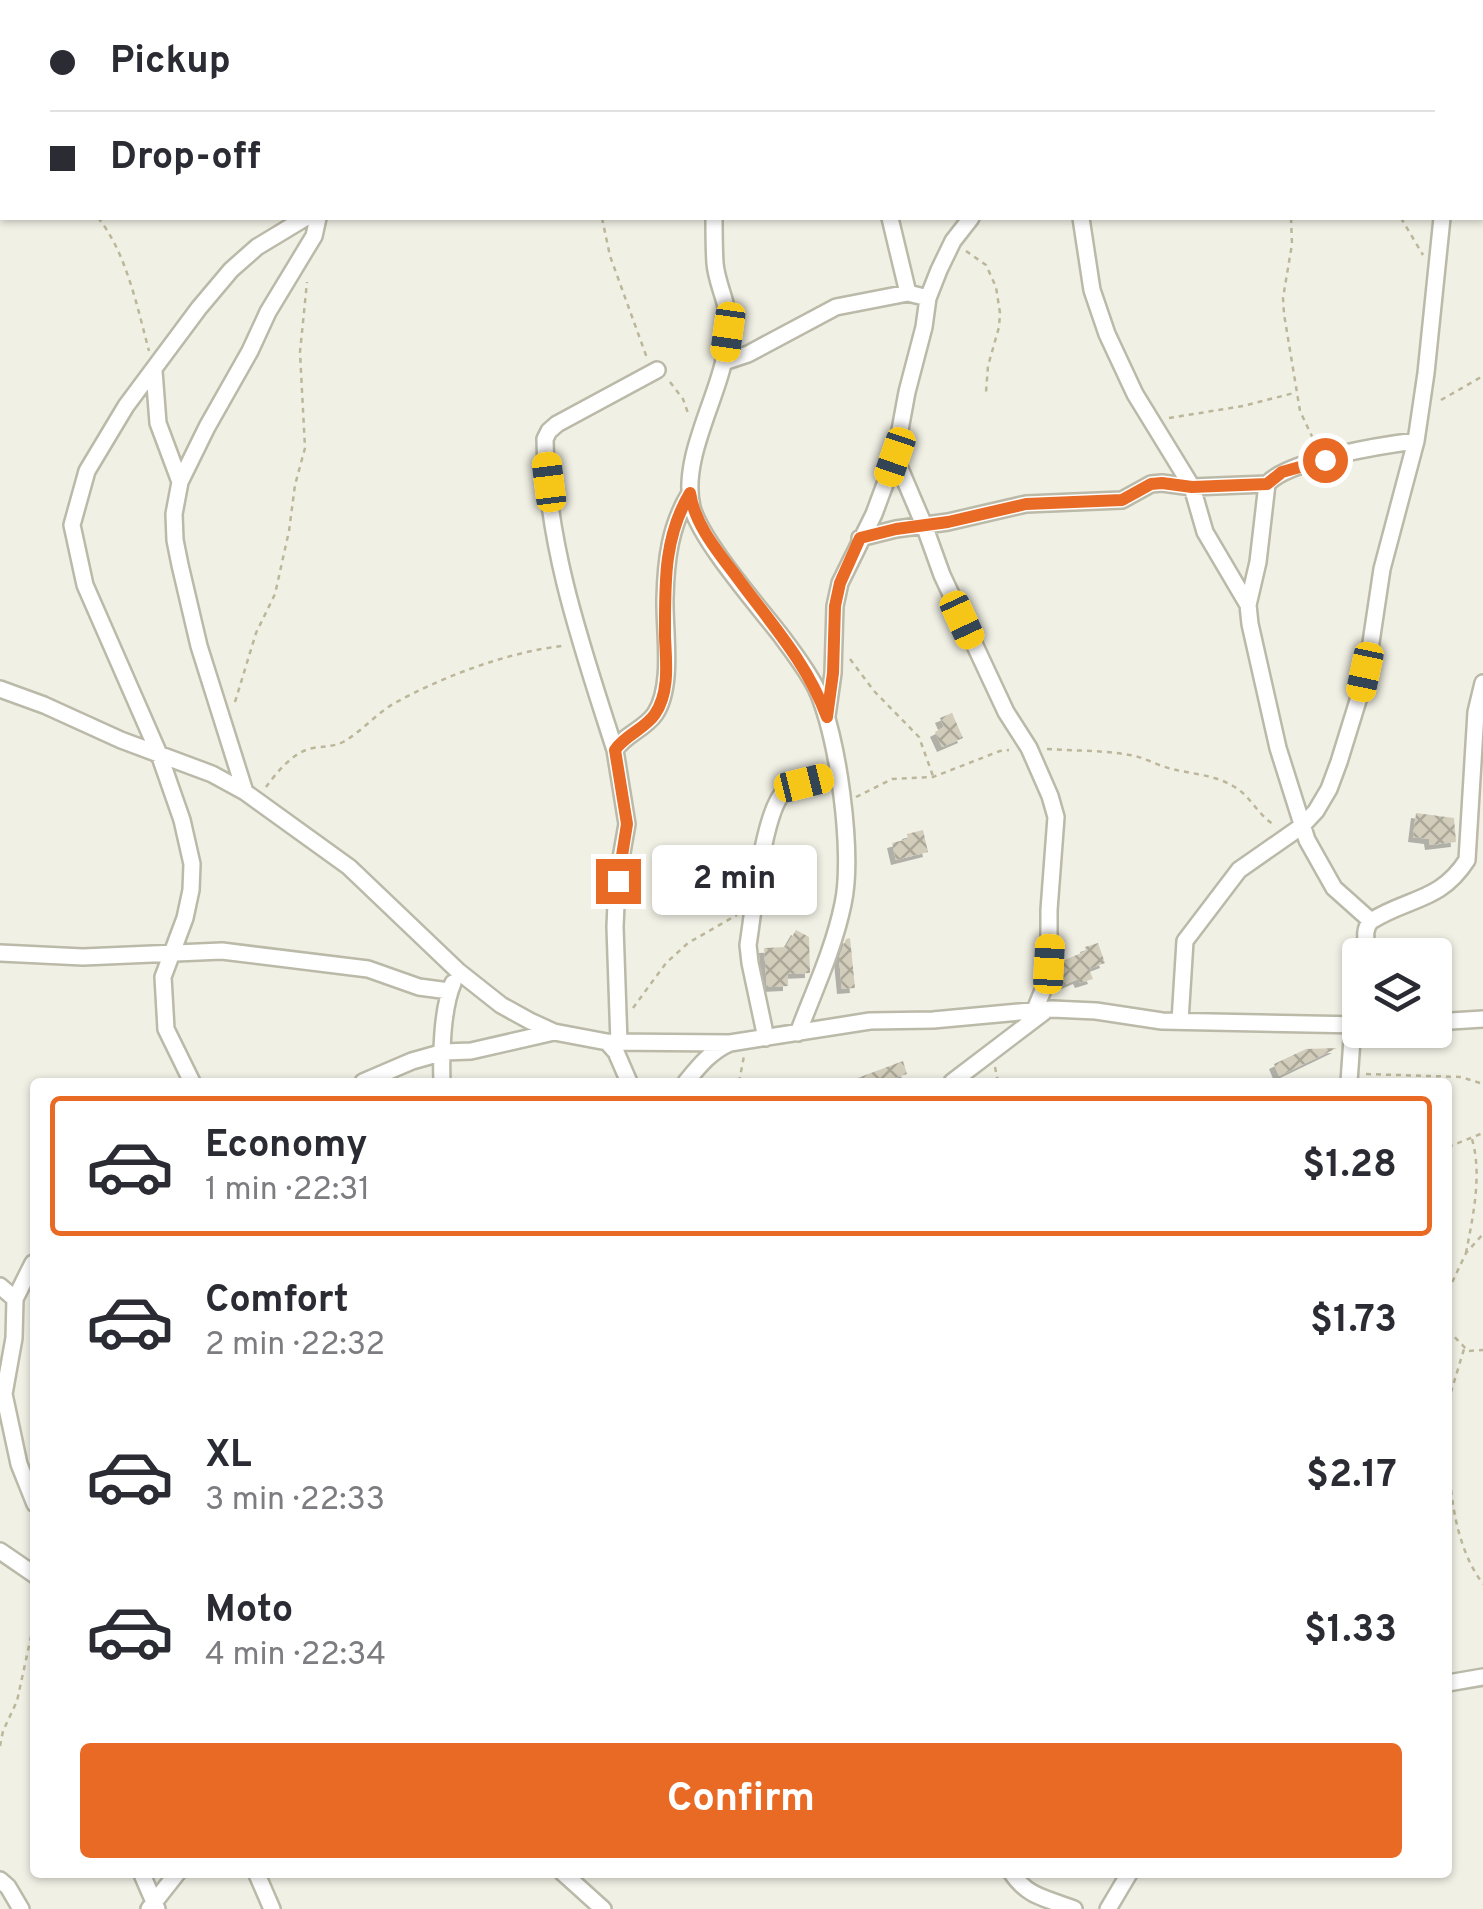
<!DOCTYPE html>
<html lang="en">
<head>
<meta charset="utf-8">
<style>
	body { margin:0; font-family:Overpass,sans-serif; background:#f2f2f3; color:#2b2b33; height:100vh; display:flex; flex-direction:column; font-size:38px; white-space:nowrap }
	* { box-sizing:border-box; margin:0 }
	p { font-size:32px; color:#7c7c81 }
	.icon { flex:none; width:55px; height:55px; fill:none; stroke:currentColor; stroke-width:2; stroke-linecap:round; stroke-linejoin:round }
	.map { position:relative; flex:1; overflow:hidden }
	.panel { position:absolute; left:30px; top:1078px; width:1422px; height:800px; display:flex; flex-direction:column; background:#fff; border-radius:10px; box-shadow:0 2px 8px #0004 }
	.panel>* { flex:none }
	.top-card { position:absolute; left:0px; top:0px; width:1485px; height:220px; box-shadow:0 2px 8px #0004; display:grid; align-content:center; height:220px; padding:0 50px; background:#fff }
	.controls { position:absolute; left:1342px; top:938px; display:grid; gap:20px }
	.controls a { display:grid; place-items:center; width:110px; height:110px; border-radius:10px; background:#fff; box-shadow:0 2px 8px #0004; font-size:50px }
	.end { position:absolute; width:45px; height:45px; margin:-22px; border:12px solid #e96a24; background:#fff; box-shadow:0 0 0 5px #fff }
	.from { border-radius:50% }
	.bubble { position:absolute; height:70px; border-radius:10px; background:#fff; box-shadow:0 2px 8px #0004; font-size:32px; font-weight:700; line-height:70px; text-align:center }
	.car { position:absolute; width:30px; height:60px; margin:-30px -15px; border-radius:12px; box-shadow:0 0 8px 2px #0007; background:linear-gradient(#f5c518 24%,#345 0 40%,#f5c518 0 76%,#345 0 86%,#f5c518 0) }
	.top-card b { display:flex; align-items:center; gap:35px; height:95px; font-size:38px }
	.top-card b+b { border-top:2px solid #e1e1e2 }
	.top-card i { width:25px; height:25px; background:#2b2b33 }
	ul { padding:18px 0 0; list-style:none }
	li { display:flex; align-items:center; gap:30px; height:140px; margin:0 20px 15px; padding:0 30px; border:5px solid transparent; border-radius:10px }
	li div { flex:1 }
	li b { display:block; font-size:38px }
	li em { font-style:normal; font-weight:700 }
	li.active { border-color:#e96a24 }
	li>.icon { width:90px; height:90px; stroke-width:1.5 }
	.cta { display:flex; gap:20px; margin-top:auto; padding:20px 50px }
	.cta a { flex:1; height:115px; border-radius:10px; background:#e96a24; color:#fff; font-size:40px; font-weight:700; line-height:115px; text-align:center }
	.map>svg:first-child { display:block }
	.building { fill:url(#building-cross-hatch); filter:url(#shadow) }
	.lines { fill:none; stroke-linecap:round; stroke-linejoin:round }
	.street-casing { stroke:#bbb9a8; stroke-width:20 }
	.path { stroke:#bcb79a; stroke-width:2.5; stroke-dasharray:5 5; stroke-linecap:butt }
	.street { stroke:#fff; stroke-width:15 }
	.route { stroke:#e96a24; stroke-width:12 }
</style>
</head>
<body>
<div class="map">
<svg width="1483" height="1909" viewBox="0 0 1483 1909">
	<defs>
		<pattern id="building-cross-hatch" width="8" height="8" patternUnits="userSpaceOnUse" patternTransform="scale(2.5)"><rect width="8" height="8" fill="#d2cdbb"/><path d="M0 0l8 8M0 8l8-8" fill="none" stroke="#aca899"/></pattern>
		<filter id="shadow"><feDropShadow dx="-5" dy="5" stdDeviation="0" flood-color="#0004"/></filter>
	</defs>
	<rect width="100%" height="100%" fill="#f1f0e5"/>
	<!-- building -->
	<path class="building" d="M952,713L963,738L942,747L935,732L944,727L940,718Z
		M1416,813L1454,818L1456,842L1430,845L1429,839L1413,837Z
		M923,830L928,852L896,860L892,843L908,839L907,834Z
		M796,930L809,937L810,973L788,974V986L767,987L764,948L786,947Z
		M850,938L855,988L842,989L839,958L846,939Z
		M1098,943L1105,963L1089,969L1093,979L1080,983L1078,979L1064,985L1059,973L1060,962L1086,951L1085,947Z
		M1337,1048L1279,1076L1274,1064L1306,1049Z
		M903,1061L907,1074L882,1082H847Z"/>
	<g class="lines">
		<!-- street casing -->
		<g class="street-casing">
			<path id="street" d="M838,0L839,2
				M942,0L944,2
				M1120,0V2
				M600,2L605,0
				M722,2L723,0
				M1482,84L1483,83
				M714,218C714,233 714,248 715,263C716,278 723,293 726,307C729,324 727,343 724,360C715,403 681,461 692,507C701,541 759,607 782,637C794,653 807,670 816,688C838,734 854,854 843,904C834,948 814,991 798,1033
				M890,218L908,293
				M1081,218L1092,290L1107,334L1135,394L1192,487L1205,532L1248,605
				M724,362L748,354L836,307L908,293L928,298
				M154,371L158,423L180,482L174,514L175,540L180,565L199,646L245,792
				M895,457L924,525L942,575L1006,712L1029,748L1050,796L1056,817L1049,910V964L1046,983L1034,1012
				M180,482L207,427L250,351L268,312L314,236L318,218
				M860,538L896,529L948,522L1026,504L1122,500L1151,484L1162,483L1192,487L1267,484
				M0,689L44,705L121,740L212,774L245,792L349,867L458,971L501,1005L530,1021L554,1032L607,1042L730,1043
				M827,716L833,673L835,606L840,583L874,514L895,457L907,392L924,327L928,298L939,270L953,241L971,218
				M615,750C583,650 546,545 545,439L549,431L557,424L657,370
				M1371,921L1334,888L1307,840L1278,748L1250,624L1248,605L1258,562L1267,484C1288,460 1383,445 1416,441
				M0,953L83,957L222,951L368,969L419,987L449,991
				M1368,955C1367,943 1362,930 1371,921C1409,897 1440,902 1467,860L1476,712L1483,683
				M1180,1021L1185,941L1239,870L1302,826L1316,811L1329,789L1339,762L1360,694L1370,649L1382,569L1416,441L1426,373L1442,218
				M1435,1022L1483,1019
				M766,1038L750,963L748,945C753,915 763,809 785,791C798,781 822,779 837,775
				M607,1042L616,1052L629,1082
				M619,1043L615,927L617,881L627,824L615,750C625,734 645,729 655,714C674,686 664,630 665,598C666,559 670,526 690,493
				M192,1082L166,1029L163,977L185,918L191,890L192,864L182,820L159,754L85,585L72,525L87,471L126,406L199,308L231,270L257,247L305,218
				M363,1082L412,1061L444,1052L471,1051L554,1032
				M442,1082C441,1054 442,1009 453,983
				M686,1082C699,1066 711,1051 730,1043L870,1021L933,1020L1052,1009L1096,1011L1162,1021L1360,1025
				M952,1082L1044,1012
				M1349,1082L1353,1025
				M33,1263L15,1299L14,1338L4,1394L19,1464L35,1504
				M0,1286L15,1299
				M0,1551L35,1575
				M1448,1683L1483,1677
				M141,1872L157,1909
				M256,1872L272,1909
				M562,1872L603,1909
				M1011,1872C1028,1898 1047,1898 1074,1909
				M0,1880L8,1887L21,1909
				M149,1909L178,1872
				M1108,1909L1130,1872"/>
		</g>
		<!-- path -->
		<path class="path" d="M1273,0L1274,2
			M308,2V0
			M1098,2V0
			M0,134L2,135
			M98,218C126,251 138,310 149,351
			M602,218L610,256L647,358
			M1291,218L1292,244L1283,298L1284,314L1300,411L1316,445
			M1401,218L1423,255
			M966,251L986,265L996,287L1000,313L999,327L988,366L986,392
			M670,382L683,399L688,413
			M1441,400L1483,376
			M1169,418L1243,406L1294,393
			M850,659L874,691L919,737L933,776
			M235,702L256,633L275,594L289,531L295,485L305,448L300,352L307,282
			M1047,749C1076,751 1106,750 1135,756C1147,759 1159,766 1172,769C1192,774 1215,775 1233,786C1250,795 1257,814 1273,824
			M266,787C277,772 294,751 313,748C324,746 333,747 343,742C361,732 375,715 393,704C441,677 508,652 562,646
			M856,797L892,779L933,777L1000,751L1009,750
			M633,1008L666,963L688,943L737,915
			M995,1067L998,1082
			M1366,1074L1461,1077L1483,1084
			M739,1082L744,1056
			M1448,1147L1483,1133
			M1466,1253C1473,1216 1483,1172 1471,1136
			M1448,1291L1466,1253L1483,1234
			M1448,1330L1468,1351L1483,1350
			M1448,1402L1464,1349
			M1448,1420C1448,1473 1450,1540 1483,1584
			M0,1746L3,1731L17,1701L35,1618"/>
		<!-- street -->
		<use href="#street" class="street"/>
	</g>
	<g class="lines">
		<!-- route -->
		<path class="route" d="M618,881L627,824L615,750C625,735 645,729 655,714C670,692 666,661 665,637C665,586 663,538 690,493C695,526 719,553 739,580C773,626 807,663 827,717L833,673L835,606L840,583L860,538L896,529L948,522L1026,504L1122,500L1151,484L1162,483L1192,487L1267,484L1282,472L1325,460"/>
	</g>
</svg>
<div class="controls">
<a><svg class="icon" aria-label="layers" viewBox="0 0 24 24"><path d="M12 4l9 5-9 5-9-5zM3 14l9 5 9-5"/></svg></a>
</div>
<i class="end from" style="left:1325px;top:460px"></i>
<i class="end" style="left:618px;top:881px"></i>
<div class="bubble" style="left:652px;top:845px;width:165px">2 min</div>
<i class="car" style="left:728px;top:332px;rotate:188deg"></i>
<i class="car" style="left:895px;top:457px;rotate:199deg"></i>
<i class="car" style="left:549px;top:482px;rotate:353deg"></i>
<i class="car" style="left:962px;top:620px;rotate:155deg"></i>
<i class="car" style="left:1365px;top:672px;rotate:192deg"></i>
<i class="car" style="left:804px;top:783px;rotate:76deg"></i>
<i class="car" style="left:1049px;top:964px;rotate:3deg"></i>
<div class="top-card">
<b><i class="from"></i>Pickup</b>
<b><i></i>Drop-off</b>
</div>
<section class="panel">
<ul>
<li class="active"><svg class="icon" aria-label="car" viewBox="0 0 24 24"><path d="M5 17H2v-5l4-1 3-4h7l3 4 3 1v5h-3M9 17h6M6 11h13"/><circle cx="7" cy="17" r="2"/><circle cx="17" cy="17" r="2"/></svg><div><b>Economy</b><p>1 min · 22:31</p></div><em>$1.28</em></li>
<li><svg class="icon" aria-label="car" viewBox="0 0 24 24"><path d="M5 17H2v-5l4-1 3-4h7l3 4 3 1v5h-3M9 17h6M6 11h13"/><circle cx="7" cy="17" r="2"/><circle cx="17" cy="17" r="2"/></svg><div><b>Comfort</b><p>2 min · 22:32</p></div><em>$1.73</em></li>
<li><svg class="icon" aria-label="car" viewBox="0 0 24 24"><path d="M5 17H2v-5l4-1 3-4h7l3 4 3 1v5h-3M9 17h6M6 11h13"/><circle cx="7" cy="17" r="2"/><circle cx="17" cy="17" r="2"/></svg><div><b>XL</b><p>3 min · 22:33</p></div><em>$2.17</em></li>
<li><svg class="icon" aria-label="car" viewBox="0 0 24 24"><path d="M5 17H2v-5l4-1 3-4h7l3 4 3 1v5h-3M9 17h6M6 11h13"/><circle cx="7" cy="17" r="2"/><circle cx="17" cy="17" r="2"/></svg><div><b>Moto</b><p>4 min · 22:34</p></div><em>$1.33</em></li>
</ul>
<div class="cta"><a>Confirm</a></div>
</section>
</div>
</body>
</html>
